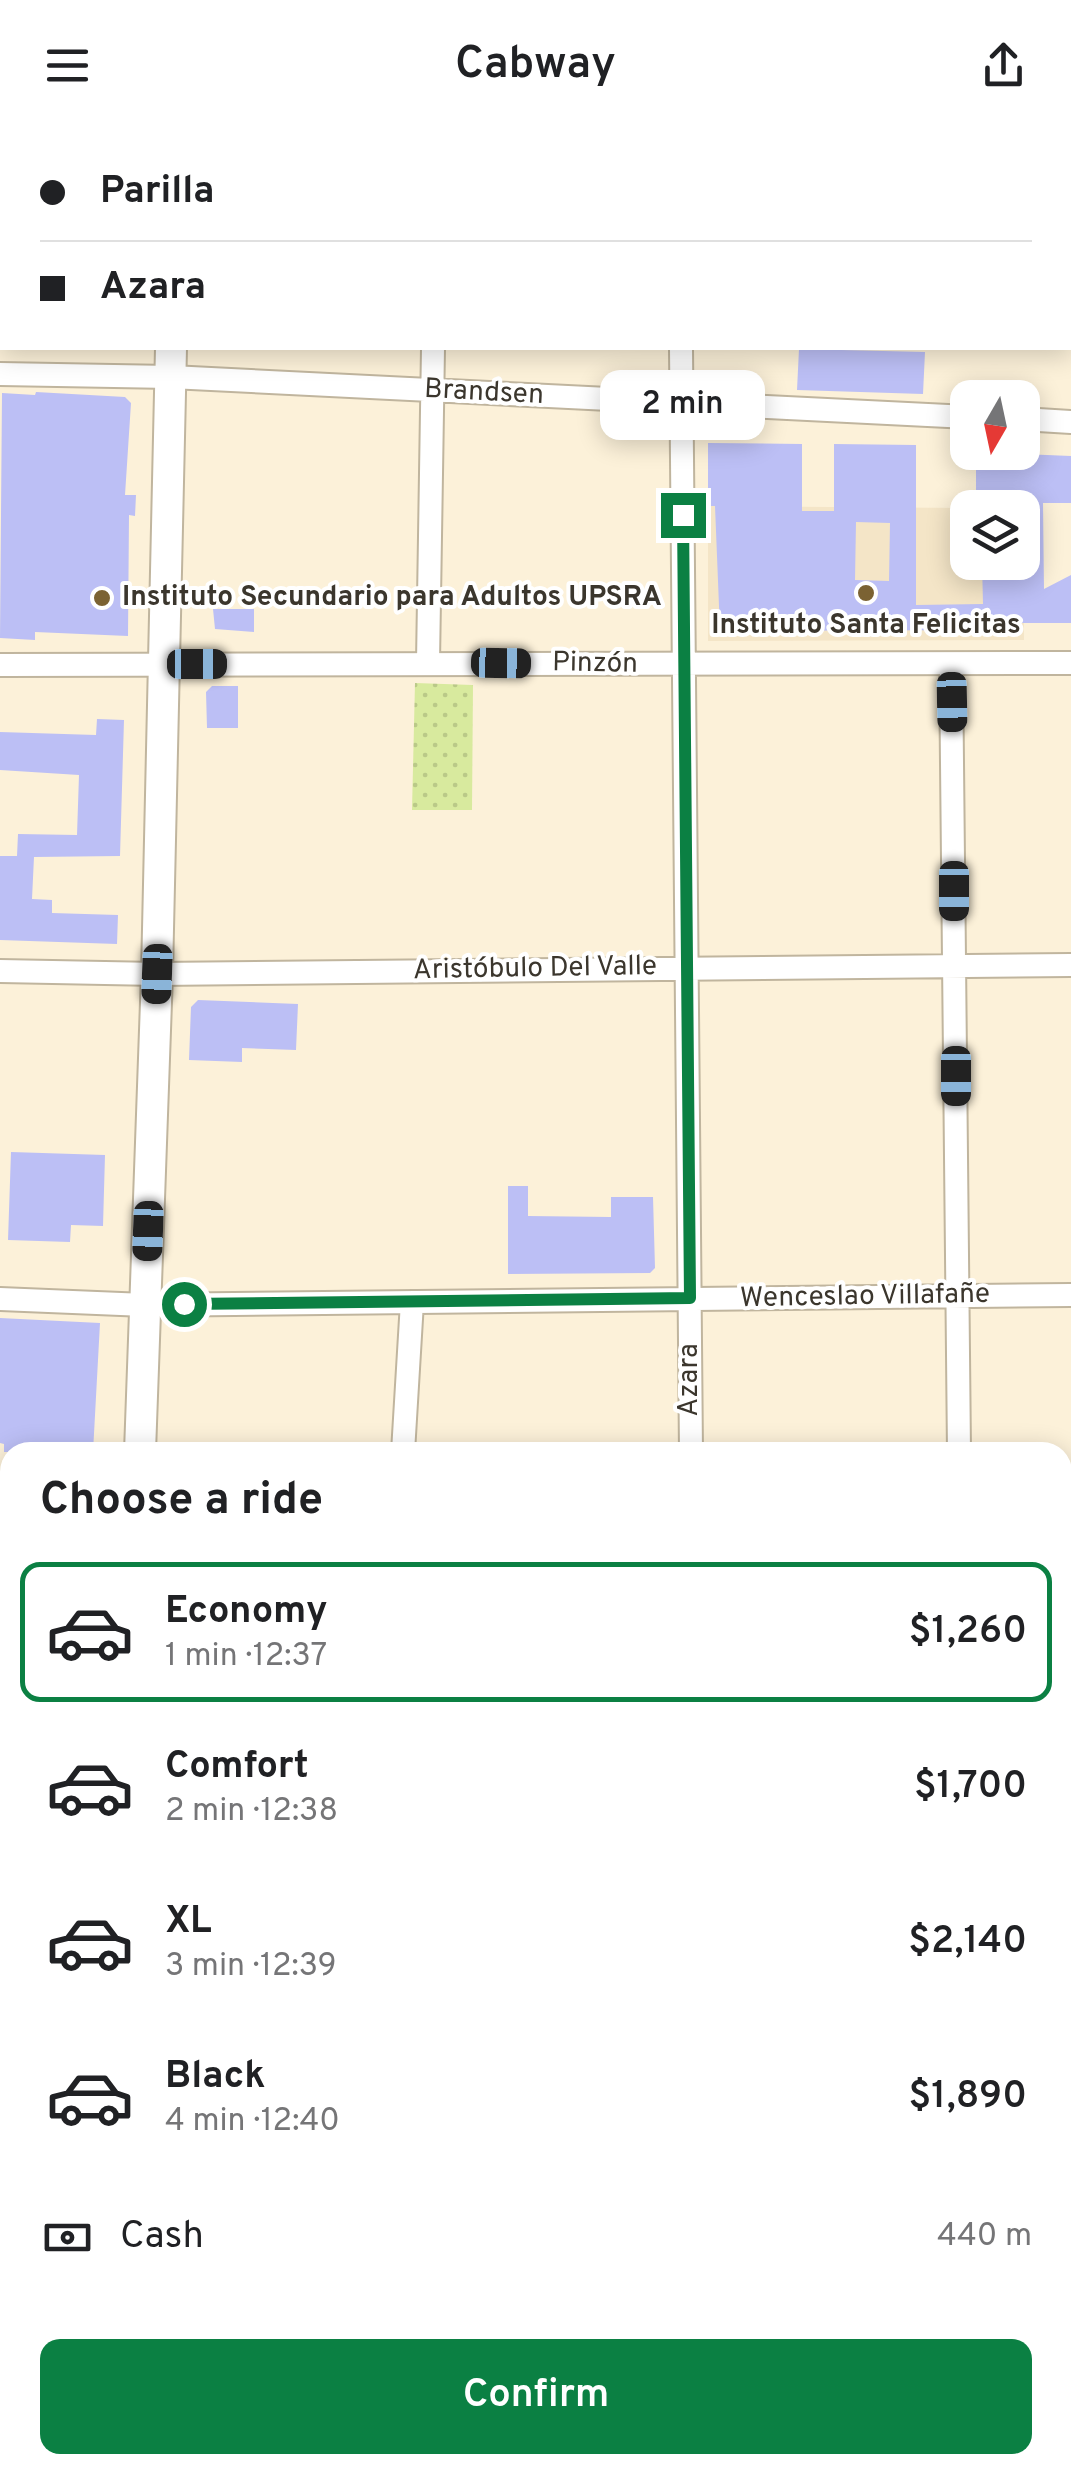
<!DOCTYPE html>
<html lang="en">
<head>
<meta charset="utf-8">
<style>
	body { margin:0; font-family:Overpass,sans-serif; background:#f2f2f2; color:#202124; height:100vh; display:flex; flex-direction:column; font-size:38px; white-space:nowrap }
	* { box-sizing:border-box; margin:0 }
	p { font-size:32px; color:#757577 }
	.icon { flex:none; width:55px; height:55px; fill:none; stroke:currentColor; stroke-width:2; stroke-linecap:round; stroke-linejoin:round }
	.map { position:relative; flex:1; overflow:hidden }
	.drawer { position:absolute; left:0px; top:1312px; width:1072px; height:1032px; display:flex; flex-direction:column; background:#fff; border-radius:30px 30px 0 0; box-shadow:0 5px 25px #0003 }
	.drawer>* { flex:none }
	.guide { position:absolute; left:0px; top:0px; width:1072px; height:220px; box-shadow:0 5px 25px #0003; display:grid; align-content:center; height:220px; padding:0 40px; background:#fff }
	.needle { width:65px; rotate:189deg }
	.tools { position:absolute; left:950px; top:250px; display:grid; gap:20px }
	.tools a { display:grid; place-items:center; width:90px; height:90px; border-radius:20px; background:#fff; box-shadow:0 5px 25px #0003; font-size:50px }
	.end { position:absolute; width:45px; height:45px; margin:-22px; border:12px solid #0b8043; background:#fff; box-shadow:0 0 0 5px #fff }
	.from { border-radius:50% }
	.bubble { position:absolute; height:70px; border-radius:20px; background:#fff; box-shadow:0 5px 25px #0003; font-size:32px; font-weight:600; line-height:70px; text-align:center }
	.car { position:absolute; width:30px; height:60px; margin:-30px -15px; border-radius:12px; box-shadow:0 0 8px 2px #0007; background:linear-gradient(#222 24%,#8ab4d8 0 40%,#222 0 76%,#8ab4d8 0 86%,#222 0) }
	.guide b { display:flex; align-items:center; gap:35px; height:95px; font-size:38px }
	.guide b+b { border-top:2px solid #e0e0e0 }
	.guide i { width:25px; height:25px; background:#202124 }
	ul { padding:0; list-style:none }
	li { display:flex; align-items:center; gap:30px; height:140px; margin:0 20px 15px; padding:0 20px; border:5px solid transparent; border-radius:20px }
	li div { flex:1 }
	li b { display:block; font-size:38px }
	li em { font-style:normal; font-weight:600 }
	li.current { border-color:#0b8043 }
	li>.icon { width:90px; height:90px; stroke-width:1.5 }
	h2 { padding:0 40px; font-size:45px; line-height:120px }
	.pay { display:flex; align-items:center; gap:25px; height:110px; padding:0 40px; font-size:38px }
	.pay p { margin-inline-start:auto }
	.action { display:flex; gap:20px; margin-top:auto; padding:20px 40px }
	.action a { flex:1; height:115px; border-radius:20px; background:#0b8043; color:#fff; font-size:40px; font-weight:600; line-height:115px; text-align:center }
	header { display:flex; justify-content:space-between; align-items:center; height:130px; padding:0 40px; background:#fff; font-size:45px; font-weight:600 }
	.map>svg:first-child { display:block }
	.built { fill:#f4e5c7 }
	.park { fill:url(#park-dots) }
	.building { fill:#bcbff5; fill-rule:evenodd }
	.lines { fill:none; stroke-linecap:round; stroke-linejoin:round }
	.street-casing { stroke:#c0b59e; stroke-width:26 }
	.secondary-casing { stroke:#c0b59e; stroke-width:34 }
	.street { stroke:#fff; stroke-width:22 }
	.secondary { stroke:#fff; stroke-width:30 }
	.route { stroke:#0b8043; stroke-width:12 }
	.poi-dot { fill:#7b6233; stroke:#fff; stroke-width:4 }
	.labels { text-anchor:middle; dominant-baseline:central; stroke-width:8; stroke-linejoin:round; paint-order:stroke }
	.street-label { font-size:28px; fill:#3b362d; stroke:#fff }
	.poi-label { font-size:28px; font-weight:bold; fill:#3b362d; stroke:#fff; text-anchor:start }
</style>
</head>
<body>
<header><svg class="icon" aria-label="menu" viewBox="0 0 24 24"><path d="M4 6h16M4 12h16M4 18h16"/></svg>Cabway<svg class="icon" aria-label="share" viewBox="0 0 24 24"><path d="M12 15V3M7 8l5-5 5 5M5 13v7h14v-7"/></svg></header>
<div class="map">
<svg width="1071" height="2344" viewBox="0 0 1071 2344">
	<defs>
		<pattern id="park-dots" width="8" height="8" patternUnits="userSpaceOnUse" patternTransform="scale(2.5)"><rect width="8" height="8" fill="#d8ea9e"/><path d="M2 2h.1M6 6h.1" fill="none" stroke="#bac988" stroke-width="1.8" stroke-linecap="round"/></pattern>
	</defs>
	<rect width="100%" height="100%" fill="#fcf1d9"/>
	<!-- built -->
	<path class="built" d="M708,376L967,378L968,432H1022V378L992,377L1023,376L1024,510L708,511Z"/>
	<!-- park -->
	<path class="park" d="M415,553L473,555L472,680H412Z"/>
	<!-- building -->
	<path class="building" d="M799,219L925,222L923,264L797,260Z
		M36,262L125,267L131,273L125,365H136L135,386L129,385L128,506L35,502V510L0,508L2,263L35,265Z
		M708,313L802,314V381H834V314L916,315V475L983,474L982,432H1023V376L976,378V322L1071,326V373H1043L1044,459L1071,445V493H1021V500L720,501L715,376H708ZM856,392L890,393L889,451L855,450Z
		M213,479H254V502L215,499Z
		M212,556H238V598H207L206,562Z
		M97,589L124,590L120,726L34,727L32,769L52,770V783L118,785L117,814L0,810V726H17L18,704L77,705L79,645L0,640V602L96,605Z
		M198,870L298,874L296,920L242,918V932L189,930L191,877Z
		M11,1022L105,1025L103,1096L71,1095L70,1112L8,1110Z
		M508,1056H528V1086L611,1087V1067H653L655,1138L650,1143L508,1144Z
		M0,1188L100,1193L93,1322H4V1314L0,1313Z"/>
	<g class="lines">
		<!-- street casing -->
		<g class="street-casing">
			<path id="street" d="M676,0V2
				M436,2V0
				M946,2L947,0
				M681,218L691,1322
				M0,244L171,247L968,287
				M1022,289L1071,292
				M428,532L433,218
				M951,534L959,1322
				M0,535L1071,533
				M0,841L157,844L1071,835
				M0,1169L145,1175L1071,1165
				M403,1322L412,1172
				M1062,1467H1071
				M0,1476L10,1477
				M0,1784H10
				M0,2090H10
				M1062,2172L1071,2181
				M1062,2271L1071,2263
				M724,2335L733,2344
				M353,2344L356,2335
				M985,2344L995,2335"/>
		</g>
		<!-- secondary casing -->
		<g class="secondary-casing">
			<path id="secondary" d="M176,2V0
				M1070,36H1071
				M140,1322L157,844L171,218
				M1062,1870L1071,1862
				M1062,1899L1071,1891
				M74,2344L75,2335
				M549,2344L559,2335
				M580,2344L589,2335"/>
		</g>
		<!-- street -->
		<use href="#street" class="street"/>
		<!-- secondary -->
		<use href="#secondary" class="secondary"/>
	</g>
	<g class="lines">
		<!-- route -->
		<path class="route" d="M184,1174L690,1168L683,385"/>
	</g>
	<!-- markers -->
	<g class="poi-dot">
		<circle cx="866" cy="463" r="10"/>
		<circle cx="102" cy="468" r="10"/>
	</g>
	<g class="labels">
		<!-- street labels -->
		<g class="street-label">
			<text transform="translate(484 263) rotate(3)">Brandsen</text>
			<text transform="translate(595 534) rotate(1)">Pinzón</text>
			<text transform="translate(535 839) rotate(-1)">Aristóbulo Del Valle</text>
			<text transform="translate(865 1167) rotate(-1)">Wenceslao Villafañe</text>
			<text transform="translate(690 1250) rotate(-90)">Azara</text>
		</g>
		<!-- poi labels -->
		<g class="poi-label">
			<text x="122" y="468">Instituto Secundario para Adultos UPSRA</text>
			<text x="866" y="496" text-anchor="middle">Instituto Santa Felicitas</text>
		</g>
	</g>
</svg>
<div class="tools">
<a><svg class="needle" viewBox="-14 -14 28 28"><path d="M0-13l5 13h-10z" fill="#e53935"/><path d="M0 13l5-13h-10z" fill="#757577"/></svg></a>
<a><svg class="icon" aria-label="layers" viewBox="0 0 24 24"><path d="M12 4l9 5-9 5-9-5zM3 14l9 5 9-5"/></svg></a>
</div>
<i class="end from" style="left:184px;top:1174px"></i>
<i class="end" style="left:683px;top:385px"></i>
<div class="bubble" style="left:600px;top:240px;width:165px">2 min</div>
<i class="car" style="left:501px;top:533px;rotate:91deg"></i>
<i class="car" style="left:197px;top:534px;rotate:90deg"></i>
<i class="car" style="left:952px;top:572px;rotate:179deg"></i>
<i class="car" style="left:954px;top:761px;rotate:180deg"></i>
<i class="car" style="left:157px;top:844px;rotate:182deg"></i>
<i class="car" style="left:956px;top:946px;rotate:180deg"></i>
<i class="car" style="left:148px;top:1101px;rotate:182deg"></i>
<div class="guide">
<b><i class="from"></i>Parilla</b>
<b><i></i>Azara</b>
</div>
<section class="drawer">
<h2>Choose a ride</h2>
<ul>
<li class="current"><svg class="icon" aria-label="car" viewBox="0 0 24 24"><path d="M5 17H2v-5l4-1 3-4h7l3 4 3 1v5h-3M9 17h6M6 11h13"/><circle cx="7" cy="17" r="2"/><circle cx="17" cy="17" r="2"/></svg><div><b>Economy</b><p>1 min · 12:37</p></div><em>$1,260</em></li>
<li><svg class="icon" aria-label="car" viewBox="0 0 24 24"><path d="M5 17H2v-5l4-1 3-4h7l3 4 3 1v5h-3M9 17h6M6 11h13"/><circle cx="7" cy="17" r="2"/><circle cx="17" cy="17" r="2"/></svg><div><b>Comfort</b><p>2 min · 12:38</p></div><em>$1,700</em></li>
<li><svg class="icon" aria-label="car" viewBox="0 0 24 24"><path d="M5 17H2v-5l4-1 3-4h7l3 4 3 1v5h-3M9 17h6M6 11h13"/><circle cx="7" cy="17" r="2"/><circle cx="17" cy="17" r="2"/></svg><div><b>XL</b><p>3 min · 12:39</p></div><em>$2,140</em></li>
<li><svg class="icon" aria-label="car" viewBox="0 0 24 24"><path d="M5 17H2v-5l4-1 3-4h7l3 4 3 1v5h-3M9 17h6M6 11h13"/><circle cx="7" cy="17" r="2"/><circle cx="17" cy="17" r="2"/></svg><div><b>Black</b><p>4 min · 12:40</p></div><em>$1,890</em></li>
</ul>
<div class="pay"><svg class="icon" aria-label="cash" viewBox="0 0 24 24"><path d="M3 7h18v10H3z"/><circle cx="12" cy="12" r="2"/></svg>Cash<p>440 m</p></div>
<div class="action"><a>Confirm</a></div>
</section>
</div>
</body>
</html>
